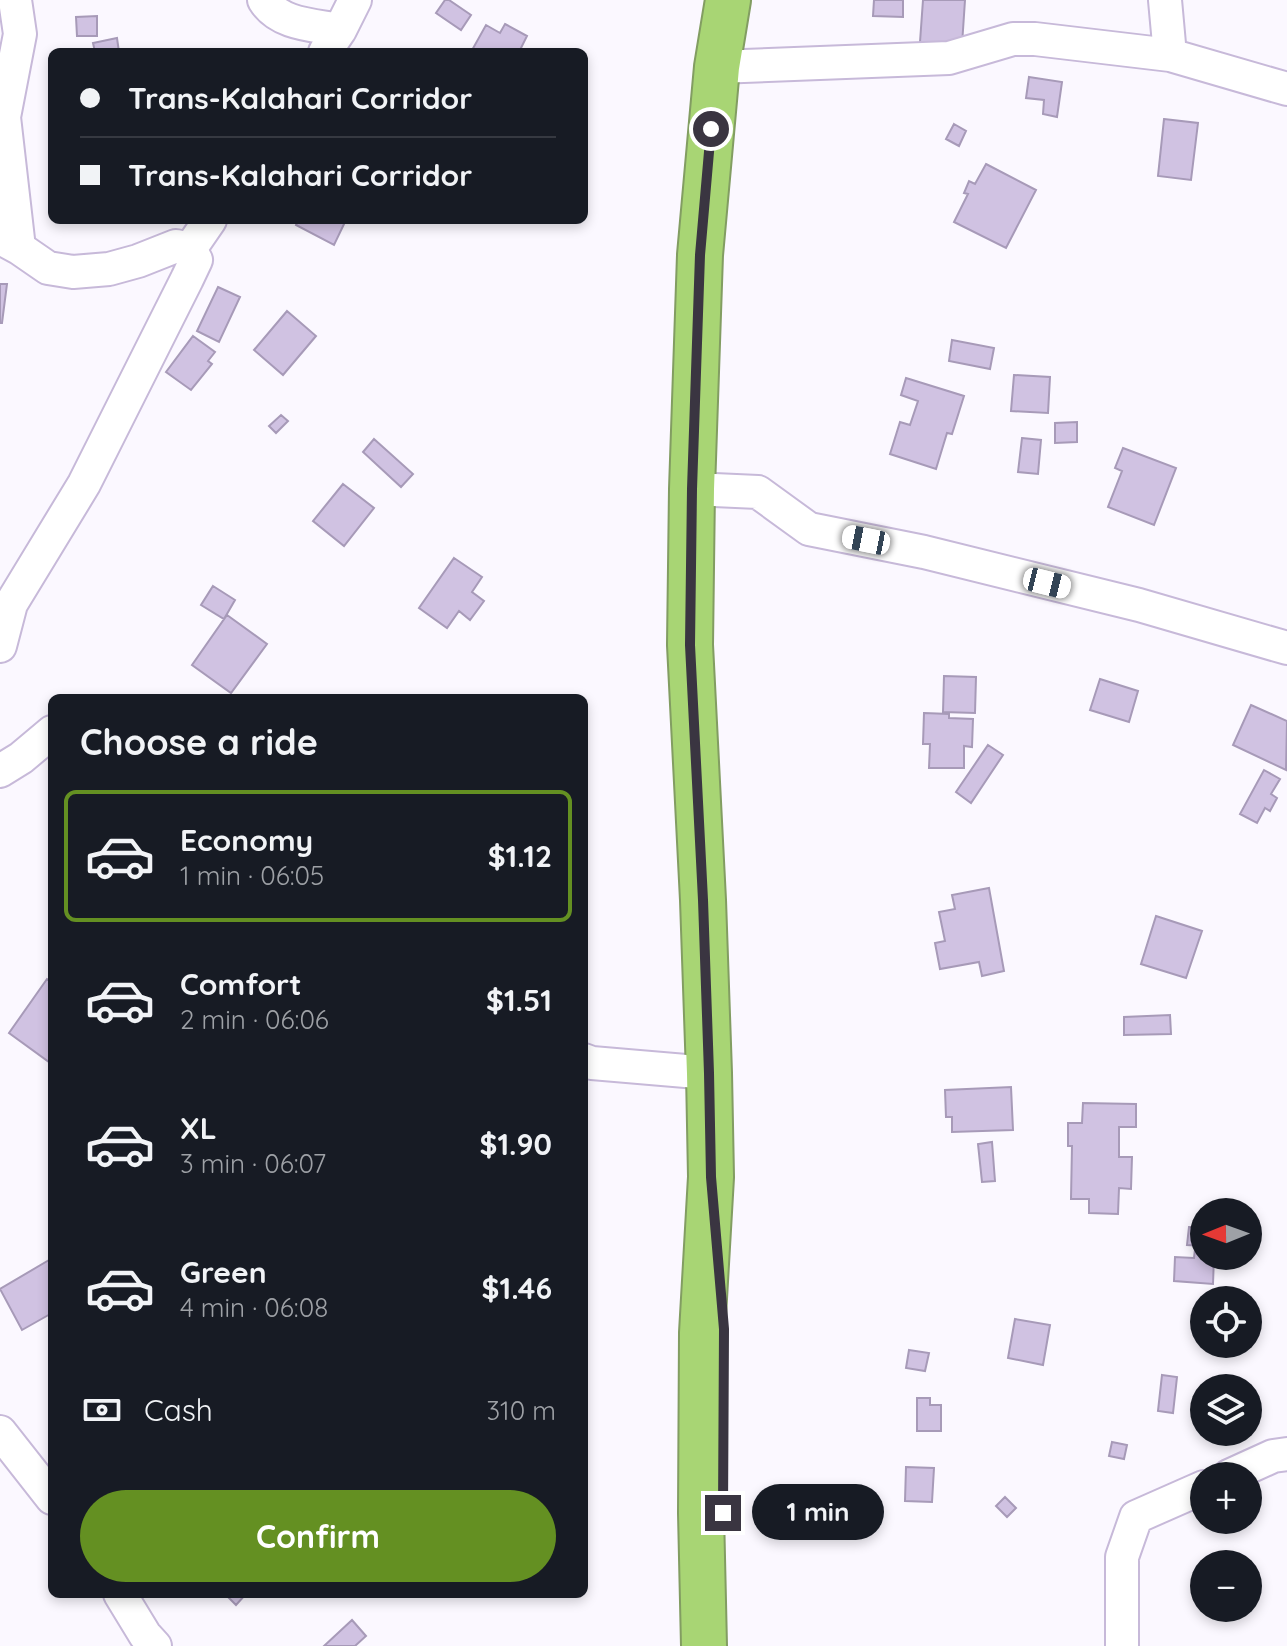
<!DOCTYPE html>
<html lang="en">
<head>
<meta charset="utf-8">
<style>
	body { margin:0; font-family:Quicksand,sans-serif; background:#20242c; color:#f1f3f6; height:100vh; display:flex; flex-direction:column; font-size:30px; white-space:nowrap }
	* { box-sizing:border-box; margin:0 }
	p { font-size:26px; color:#9ea1a6 }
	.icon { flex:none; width:44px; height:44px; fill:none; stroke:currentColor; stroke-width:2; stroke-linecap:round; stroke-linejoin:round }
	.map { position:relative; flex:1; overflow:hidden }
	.details { position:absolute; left:48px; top:694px; width:540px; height:904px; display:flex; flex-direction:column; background:#171b24; border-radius:12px; box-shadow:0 4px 12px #0003 }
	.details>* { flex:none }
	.top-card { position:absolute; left:48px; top:48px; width:540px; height:176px; border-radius:12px; box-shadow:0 4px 12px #0003; display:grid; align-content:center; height:176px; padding:0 32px; background:#171b24 }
	.needle { width:52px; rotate:269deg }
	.fabs { position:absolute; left:1190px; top:1198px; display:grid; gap:16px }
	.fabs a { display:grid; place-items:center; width:72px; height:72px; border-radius:50%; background:#171b24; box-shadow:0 4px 12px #0003; font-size:40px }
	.end { position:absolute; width:36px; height:36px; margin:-18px; border:10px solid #3a3541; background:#fff; box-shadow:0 0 0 4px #fff }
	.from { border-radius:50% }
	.bubble { position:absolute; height:56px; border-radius:28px; background:#171b24; box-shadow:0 4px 12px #0003; font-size:26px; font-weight:700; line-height:56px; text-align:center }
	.car { position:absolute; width:24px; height:48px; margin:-24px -12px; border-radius:10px; box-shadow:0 0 6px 2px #0007; background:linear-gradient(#fff 24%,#345 0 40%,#fff 0 76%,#345 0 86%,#fff 0) }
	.top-card b { display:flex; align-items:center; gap:28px; height:76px; font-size:30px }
	.top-card b+b { border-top:2px solid #363941 }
	.top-card i { width:20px; height:20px; background:#f1f3f6 }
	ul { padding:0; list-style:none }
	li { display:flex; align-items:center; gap:24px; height:132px; margin:0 16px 12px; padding:0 16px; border:4px solid transparent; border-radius:12px }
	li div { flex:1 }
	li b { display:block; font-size:30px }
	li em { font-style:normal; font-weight:700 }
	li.current { border-color:#649022 }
	li>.icon { width:72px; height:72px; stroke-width:1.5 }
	h2 { padding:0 32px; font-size:36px; line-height:96px }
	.pay { display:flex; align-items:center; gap:20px; height:88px; padding:0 32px; font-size:30px }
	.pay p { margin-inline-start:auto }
	.cta { display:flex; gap:16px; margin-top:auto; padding:16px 32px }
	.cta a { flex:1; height:92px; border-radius:48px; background:#649022; color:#fff; font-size:32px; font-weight:700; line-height:92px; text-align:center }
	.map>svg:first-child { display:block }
	.building { fill:#d0c2e2; stroke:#a79ab8; stroke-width:2 }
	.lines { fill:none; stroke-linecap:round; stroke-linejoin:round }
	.minor-casing { stroke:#c7b9d9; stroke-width:36 }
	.highway-casing { stroke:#829d62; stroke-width:48 }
	.minor { stroke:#fff; stroke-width:32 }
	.highway { stroke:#a8d574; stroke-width:44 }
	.route { stroke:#3a3541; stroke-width:10 }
</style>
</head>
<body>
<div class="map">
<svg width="1287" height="1646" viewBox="0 0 1287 1646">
	<rect width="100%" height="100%" fill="#fbf8ff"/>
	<!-- building -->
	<path class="building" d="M445,0H449L471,15L461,30L436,13Z
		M874,0H903V17L873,16Z
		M923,0H965L962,45L920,42Z
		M97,16V36H77L76,17Z
		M505,24L527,36L519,52H471L486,25L500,33Z
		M117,38L119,52H95L93,43Z
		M1029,77L1062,82L1057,117L1043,114L1044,100L1026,98Z
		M1164,119L1198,123L1191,180L1158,176Z
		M954,124L966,131L959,146L946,139Z
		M986,164L1036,190L1006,248L954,222L968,194L964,193L969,181L975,184Z
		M298,220H340L345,222L334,245L296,225Z
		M0,284H7L2,323H0Z
		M218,287L240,297L219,342L197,331Z
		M287,311L316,336L283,375L254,350Z
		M193,336L215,352L208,361L212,364L191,390L166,372Z
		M952,340L994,348L990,369L949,361Z
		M1014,375L1050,377L1048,413L1011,411Z
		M906,378L964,396L952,434L947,433L936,469L890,454L900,422L910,425L918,401L901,395Z
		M281,415L288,421L276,433L269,426Z
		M1077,422V442L1055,443V423Z
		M1022,438L1041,440L1038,474L1018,472Z
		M374,439L413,474L401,487L363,452Z
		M1123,448L1176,468L1154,525L1108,507L1122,471L1115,468Z
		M343,484L374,508L344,546L313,521Z
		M454,558L482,577L472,592L484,601L470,620L459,611L447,628L419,608Z
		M213,586L235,600L224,619L201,605Z
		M227,615L267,644L231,693L192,665Z
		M944,676L976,677L975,713L943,712Z
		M1100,679L1138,691L1129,722L1090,710Z
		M1251,705L1287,721L1286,770L1233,745Z
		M924,713L949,714V718L973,719L972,747L964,746V768H929L930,744H923Z
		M988,745L1003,755L971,803L956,792Z
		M1264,770L1280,779L1271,794L1277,798L1270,811L1265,808L1257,823L1240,814Z
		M989,888L1004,971L982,976L979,962L940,969L935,943L945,941L939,912L955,909L952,895Z
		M1156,916L1202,931L1186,978L1141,964Z
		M47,979L52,982V1058L49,1062L9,1033Z
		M1170,1015L1171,1034L1124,1035V1017Z
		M1011,1087L1013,1130L952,1132V1117H946L945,1090Z
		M1083,1103L1136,1104V1127H1119V1157H1132L1131,1189L1119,1188L1118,1214L1089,1213V1199H1071L1072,1146H1068V1123H1082Z
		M992,1142L995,1181L982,1182L978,1144Z
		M1189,1227L1204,1228V1246L1187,1245Z
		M1195,1249H1204V1256H1214L1213,1284L1174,1281L1175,1257L1194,1258Z
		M49,1260L52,1265V1313L22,1330L0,1289Z
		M1015,1319L1050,1325L1043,1365L1008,1358Z
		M909,1350L929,1353L925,1371L906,1368Z
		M1162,1375L1177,1377L1173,1413L1158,1411Z
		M917,1398H930V1405H941V1431H917Z
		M1211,1432H1239L1230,1441H1220Z
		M1112,1442L1127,1445L1124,1459L1109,1456Z
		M906,1467L934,1468L932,1502L905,1501Z
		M1005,1497L1016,1508L1007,1517L996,1506Z
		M225,1594H246L236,1605Z
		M352,1620L366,1636L355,1646H324Z"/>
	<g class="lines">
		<!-- minor casing -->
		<g class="minor-casing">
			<path id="minor" d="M15,0L20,34L4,117L19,248
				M264,0C279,25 315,25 340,30
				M1165,0L1170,55
				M325,52L340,30L355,0
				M717,67L949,58L1013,39H1035L1170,55L1287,89
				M0,238L19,248L48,268L73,272L109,269L138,261L176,246L190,249
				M692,489L758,492L809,529L924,552L1139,605L1287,648
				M0,646L11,604L84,484L187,279L196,260L190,249L210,220
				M0,771L21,758L52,732
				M584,1060L592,1063L709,1073
				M0,1432L52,1498
				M1229,1476L1273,1456L1287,1454
				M120,1594L145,1635L155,1646
				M1122,1646V1557L1136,1517L1204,1487"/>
		</g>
		<!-- highway casing -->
		<g class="highway-casing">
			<path id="highway" d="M704,1646L701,1513L702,1333L711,1177L709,1073L703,900L690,645L692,489L700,255L717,67L728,0"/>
		</g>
		<!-- minor -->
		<use href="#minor" class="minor"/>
		<!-- highway -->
		<use href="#highway" class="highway"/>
	</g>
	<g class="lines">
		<!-- route -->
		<path class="route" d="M711,129L700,255L692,489L690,645L703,900L709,1073L711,1177L724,1329L723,1513"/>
	</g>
</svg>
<div class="fabs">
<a><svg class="needle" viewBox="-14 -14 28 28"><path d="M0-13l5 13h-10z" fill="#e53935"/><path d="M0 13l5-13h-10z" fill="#9ea1a6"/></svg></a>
<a><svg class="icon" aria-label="locate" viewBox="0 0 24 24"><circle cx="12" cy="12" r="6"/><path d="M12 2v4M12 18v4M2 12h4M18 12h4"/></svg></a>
<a><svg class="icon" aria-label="layers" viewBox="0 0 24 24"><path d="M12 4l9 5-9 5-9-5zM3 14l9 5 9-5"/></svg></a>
<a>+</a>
<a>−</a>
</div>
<i class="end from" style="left:711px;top:129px"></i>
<i class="end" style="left:723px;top:1513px"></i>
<div class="bubble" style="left:752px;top:1484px;width:132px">1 min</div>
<i class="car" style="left:866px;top:540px;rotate:281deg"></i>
<i class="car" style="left:1047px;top:583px;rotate:104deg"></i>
<div class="top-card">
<b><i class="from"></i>Trans-Kalahari Corridor</b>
<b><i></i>Trans-Kalahari Corridor</b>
</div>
<section class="details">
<h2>Choose a ride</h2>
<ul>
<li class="current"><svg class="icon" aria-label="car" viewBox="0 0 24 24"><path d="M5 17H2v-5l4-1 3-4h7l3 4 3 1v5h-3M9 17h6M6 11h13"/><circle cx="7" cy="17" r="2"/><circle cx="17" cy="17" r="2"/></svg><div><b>Economy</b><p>1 min · 06:05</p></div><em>$1.12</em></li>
<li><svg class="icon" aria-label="car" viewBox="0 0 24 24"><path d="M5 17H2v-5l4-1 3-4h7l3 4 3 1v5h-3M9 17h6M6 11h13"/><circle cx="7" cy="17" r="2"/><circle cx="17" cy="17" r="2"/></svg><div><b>Comfort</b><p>2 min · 06:06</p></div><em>$1.51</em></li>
<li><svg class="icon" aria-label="car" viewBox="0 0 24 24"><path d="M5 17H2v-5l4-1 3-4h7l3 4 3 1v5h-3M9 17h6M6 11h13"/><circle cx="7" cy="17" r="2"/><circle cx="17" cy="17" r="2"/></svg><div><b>XL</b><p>3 min · 06:07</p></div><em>$1.90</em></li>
<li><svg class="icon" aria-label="car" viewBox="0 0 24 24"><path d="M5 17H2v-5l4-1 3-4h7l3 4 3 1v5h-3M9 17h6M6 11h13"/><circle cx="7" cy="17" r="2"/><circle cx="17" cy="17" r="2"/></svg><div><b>Green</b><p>4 min · 06:08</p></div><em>$1.46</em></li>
</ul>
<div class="pay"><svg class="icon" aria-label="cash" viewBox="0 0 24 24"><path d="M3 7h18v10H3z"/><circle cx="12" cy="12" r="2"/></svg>Cash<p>310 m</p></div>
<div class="cta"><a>Confirm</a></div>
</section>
</div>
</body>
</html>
